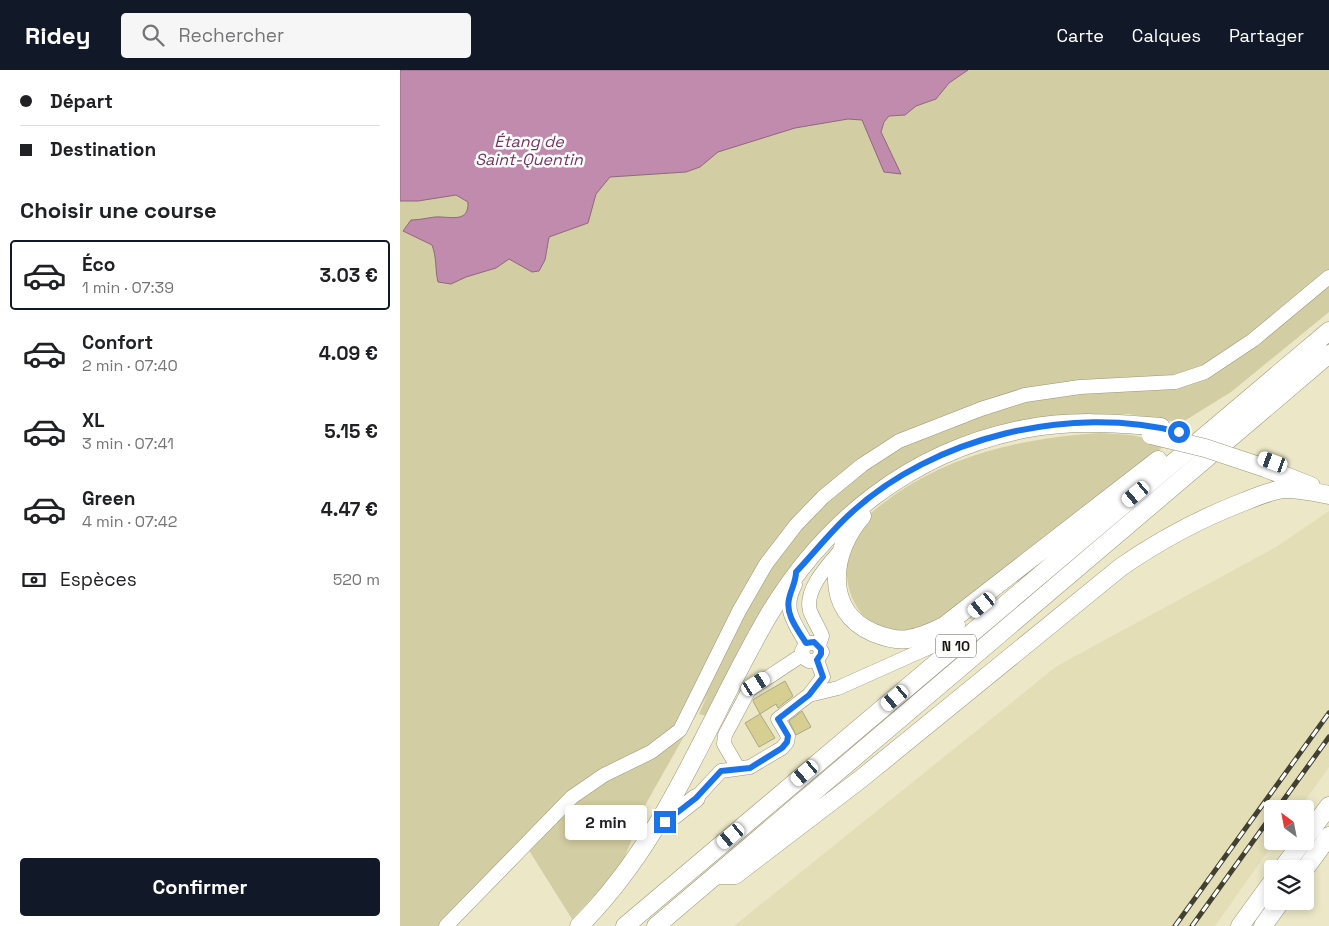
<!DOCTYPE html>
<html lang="fr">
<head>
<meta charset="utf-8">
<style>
	body { margin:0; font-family:"Space Grotesk",sans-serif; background:#f6f6f6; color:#202124; height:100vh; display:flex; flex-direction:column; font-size:19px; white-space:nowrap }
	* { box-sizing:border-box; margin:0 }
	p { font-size:16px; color:#757577 }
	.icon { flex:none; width:28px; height:28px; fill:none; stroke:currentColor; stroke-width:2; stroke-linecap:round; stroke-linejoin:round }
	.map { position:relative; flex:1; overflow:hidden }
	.side { display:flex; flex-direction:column; background:#fff; width:400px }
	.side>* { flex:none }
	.top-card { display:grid; align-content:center; height:110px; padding:0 20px; background:#fff }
	.needle { width:32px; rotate:328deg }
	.fabs { position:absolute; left:864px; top:730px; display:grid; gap:10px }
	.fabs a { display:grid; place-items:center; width:50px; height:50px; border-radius:5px; background:#fff; box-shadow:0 2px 8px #0003; font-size:25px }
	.end { position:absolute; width:22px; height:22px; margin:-11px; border:6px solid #1a73e8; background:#fff; box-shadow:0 0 0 2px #fff }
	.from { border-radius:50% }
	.bubble { position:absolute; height:35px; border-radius:5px; background:#fff; box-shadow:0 2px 8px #0003; font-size:16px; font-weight:600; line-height:35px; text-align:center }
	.car { position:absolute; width:15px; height:30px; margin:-15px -8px; border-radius:6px; box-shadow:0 0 4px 1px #0007; background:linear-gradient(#fff 24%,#345 0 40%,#fff 0 76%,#345 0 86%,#fff 0) }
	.top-card b { display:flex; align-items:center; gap:18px; height:48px; font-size:19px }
	.top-card b+b { border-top:1px solid #e0e0e0 }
	.top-card i { width:12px; height:12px; background:#202124 }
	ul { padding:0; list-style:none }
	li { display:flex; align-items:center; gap:15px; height:70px; margin:0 10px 8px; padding:0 10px; border:2px solid transparent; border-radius:5px }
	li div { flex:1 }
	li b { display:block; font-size:19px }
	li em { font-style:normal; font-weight:600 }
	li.selected { border-color:#111827 }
	li>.icon { width:45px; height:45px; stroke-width:1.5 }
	h2 { padding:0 20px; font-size:22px; line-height:60px }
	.pay { display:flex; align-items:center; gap:12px; height:55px; padding:0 20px; font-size:19px }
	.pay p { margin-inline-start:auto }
	.button { display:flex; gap:10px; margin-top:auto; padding:10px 20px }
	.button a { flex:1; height:58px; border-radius:5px; background:#111827; color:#fff; font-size:20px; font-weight:600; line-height:58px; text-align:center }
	header { display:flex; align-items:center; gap:30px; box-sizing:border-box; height:70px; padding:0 25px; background:#111827; color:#fff }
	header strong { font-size:24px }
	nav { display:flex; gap:28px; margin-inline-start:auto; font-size:18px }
	.search { width:350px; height:45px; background:#f6f6f6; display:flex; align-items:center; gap:12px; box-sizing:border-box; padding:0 18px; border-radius:5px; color:#757577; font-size:19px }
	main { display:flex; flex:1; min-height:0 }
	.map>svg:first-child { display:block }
	.built { fill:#e3deb6 }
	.green { fill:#d2cda2 }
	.water { fill:#c08bad; stroke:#8e687d }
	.building { fill:#d7ce91; stroke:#aba788 }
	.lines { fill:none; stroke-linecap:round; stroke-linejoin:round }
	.minor-casing { stroke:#9a9679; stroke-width:15 }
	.major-casing { stroke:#9a9679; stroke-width:19 }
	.minor { stroke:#fff; stroke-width:14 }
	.major { stroke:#fff; stroke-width:18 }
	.rail-casing { stroke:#424031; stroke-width:5 }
	.rail { stroke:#fff; stroke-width:3; stroke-dasharray:9; stroke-linecap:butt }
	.major-bridge-casing { stroke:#9a9679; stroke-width:19; stroke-linecap:butt }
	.major-bridge { stroke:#fff; stroke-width:18 }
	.route { stroke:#1a73e8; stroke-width:6 }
	.labels { text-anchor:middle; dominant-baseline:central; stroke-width:5; stroke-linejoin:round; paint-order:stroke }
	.shield { fill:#fff; stroke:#5e5d55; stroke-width:1 }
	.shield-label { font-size:14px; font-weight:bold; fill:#19170c }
	.water-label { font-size:16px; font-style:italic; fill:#753361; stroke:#fff }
</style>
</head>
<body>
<header>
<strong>Ridey</strong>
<div class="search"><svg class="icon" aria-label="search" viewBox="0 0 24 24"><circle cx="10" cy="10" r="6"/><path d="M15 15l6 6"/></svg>Rechercher</div>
<nav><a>Carte</a><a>Calques</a><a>Partager</a></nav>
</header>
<main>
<section class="side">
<div class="top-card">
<b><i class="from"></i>Départ</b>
<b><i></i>Destination</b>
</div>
<h2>Choisir une course</h2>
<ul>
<li class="selected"><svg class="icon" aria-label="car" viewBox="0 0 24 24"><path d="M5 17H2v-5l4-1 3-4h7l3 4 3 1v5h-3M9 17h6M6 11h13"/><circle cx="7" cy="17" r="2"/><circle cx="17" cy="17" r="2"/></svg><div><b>Éco</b><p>1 min · 07:39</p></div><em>3.03 €</em></li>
<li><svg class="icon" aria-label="car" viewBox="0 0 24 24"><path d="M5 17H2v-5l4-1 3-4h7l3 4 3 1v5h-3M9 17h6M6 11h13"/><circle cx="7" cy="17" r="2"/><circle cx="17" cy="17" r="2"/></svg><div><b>Confort</b><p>2 min · 07:40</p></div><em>4.09 €</em></li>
<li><svg class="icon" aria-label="car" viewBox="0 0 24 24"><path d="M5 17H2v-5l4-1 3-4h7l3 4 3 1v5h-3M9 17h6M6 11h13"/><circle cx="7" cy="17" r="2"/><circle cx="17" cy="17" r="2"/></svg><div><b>XL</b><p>3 min · 07:41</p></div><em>5.15 €</em></li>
<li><svg class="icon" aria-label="car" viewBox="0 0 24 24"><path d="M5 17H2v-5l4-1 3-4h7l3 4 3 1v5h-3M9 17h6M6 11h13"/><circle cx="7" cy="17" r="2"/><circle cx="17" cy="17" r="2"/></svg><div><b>Green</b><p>4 min · 07:42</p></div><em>4.47 €</em></li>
</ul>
<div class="pay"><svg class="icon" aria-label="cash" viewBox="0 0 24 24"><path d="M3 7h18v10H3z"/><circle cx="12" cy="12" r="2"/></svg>Espèces<p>520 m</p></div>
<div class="button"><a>Confirmer</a></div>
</section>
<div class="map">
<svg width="929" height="856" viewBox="0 0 929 856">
	<rect width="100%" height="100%" fill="#ebe7c7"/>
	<!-- built -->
	<path class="built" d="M929,441V697L899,739H872V771H875L815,856H334L657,596L876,477Z"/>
	<!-- green -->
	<path class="green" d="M0,0H929V242L831,322L781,353L729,344L623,351L438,450L310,647L299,644L308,624L244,737L221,797L172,849L125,774L47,856H0Z
		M701,363L731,365L768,373L547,547C532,555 519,561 501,561C447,561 433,493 460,455C468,443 483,434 494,425C557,382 626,368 701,363Z"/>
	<!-- water -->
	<path class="water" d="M0,0H568L549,13L536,29L516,36L505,45L489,46L484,52L481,62L501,104L484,102L462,50L448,49L395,58L318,82L300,97L286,102L210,107L196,124L188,153L149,167L145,190L139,201L132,202L109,189L96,198L66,207L51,214L38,212C35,200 37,188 32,175L3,161L11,150C19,150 27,148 35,147C50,146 69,154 68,132L56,125L18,131H0Z"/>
	<!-- building -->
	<path class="building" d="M385,611L393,626L378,638L376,634L360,644L353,631L354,629Z
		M402,641L411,657L396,665L389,651Z
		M360,644L375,668L359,677L345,653Z"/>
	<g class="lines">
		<!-- minor casing -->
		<g class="minor-casing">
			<path id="minor" d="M395,515C382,539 394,552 406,573
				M419,575L422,566C419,558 413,549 410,541C404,520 428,495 440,481
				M409,625L423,607L417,590L422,582L417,573H406L402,581L404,588L409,591L417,590
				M338,698L324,674L325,665L349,620L402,585
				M296,728L321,701L350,697L382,678L387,672L388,666L378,649L409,625L438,618L532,576L558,555
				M46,856L172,727L204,705L251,682L280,660L339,541L366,494L396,455L423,427L462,395L499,371L581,339L625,325L680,317L775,312L805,302L853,270L929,207"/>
		</g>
		<!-- major casing -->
		<g class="major-casing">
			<path id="major" d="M865,398L911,416
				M462,446C431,481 422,541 474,563C484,567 497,571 508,569C521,567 532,562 544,556L758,390
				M263,754L296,728
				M905,768L929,736
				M882,799L903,771
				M905,799L929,766
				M317,805H335L462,708L721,497C760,470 799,449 843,432C856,427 869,421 883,419C898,418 914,422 929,425
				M179,856C267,769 306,653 367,548C424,451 512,381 624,359C669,350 715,353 761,357
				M225,856L929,261
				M256,856L929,284
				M840,856L872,812
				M863,856L881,831"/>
		</g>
		<!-- minor -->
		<use href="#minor" class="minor"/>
		<!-- major -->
		<use href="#major" class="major"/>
		<!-- rail casing -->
		<g class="rail-casing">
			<path id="rail" d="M877,739L929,667
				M775,856L929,643
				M792,856L872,745"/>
		</g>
		<!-- rail -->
		<use href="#rail" class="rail"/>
		<!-- major-bridge casing -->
		<g class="major-bridge-casing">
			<path id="major-bridge" d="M751,365L805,378L865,398"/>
		</g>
		<!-- major-bridge -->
		<use href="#major-bridge" class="major-bridge"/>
	</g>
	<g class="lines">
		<!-- route -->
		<path class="route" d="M265,752L296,728L321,701L350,698L382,678L387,672L388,666L378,649L409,625L423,607L417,590L421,584V579L414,572L406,573C399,561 385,545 389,529C391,519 396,512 396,502C414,483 431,461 451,443C533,367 671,334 779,362"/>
	</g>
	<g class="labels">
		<!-- shield labels -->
		<rect class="shield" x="536" y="564.5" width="40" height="23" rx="4"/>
		<g class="shield-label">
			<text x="556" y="576">N 10</text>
		</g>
		<!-- water labels -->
		<g class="water-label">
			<text x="129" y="71">Étang de<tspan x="129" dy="18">Saint-Quentin</tspan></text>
		</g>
	</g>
</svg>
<div class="fabs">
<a><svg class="needle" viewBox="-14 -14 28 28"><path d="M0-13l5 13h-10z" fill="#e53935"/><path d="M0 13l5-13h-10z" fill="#757577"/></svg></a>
<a><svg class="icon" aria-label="layers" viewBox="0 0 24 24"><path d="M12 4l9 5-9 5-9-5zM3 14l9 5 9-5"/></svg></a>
</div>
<i class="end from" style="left:779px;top:362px"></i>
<i class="end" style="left:265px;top:752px"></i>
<div class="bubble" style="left:165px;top:735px;width:82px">2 min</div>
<i class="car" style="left:873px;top:392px;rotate:290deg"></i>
<i class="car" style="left:736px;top:424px;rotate:230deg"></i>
<i class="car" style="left:582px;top:535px;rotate:231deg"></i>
<i class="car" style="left:356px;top:614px;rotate:58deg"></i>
<i class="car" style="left:495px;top:628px;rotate:230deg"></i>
<i class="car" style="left:405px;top:703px;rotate:230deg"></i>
<i class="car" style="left:331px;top:766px;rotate:230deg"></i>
</div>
</main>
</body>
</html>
